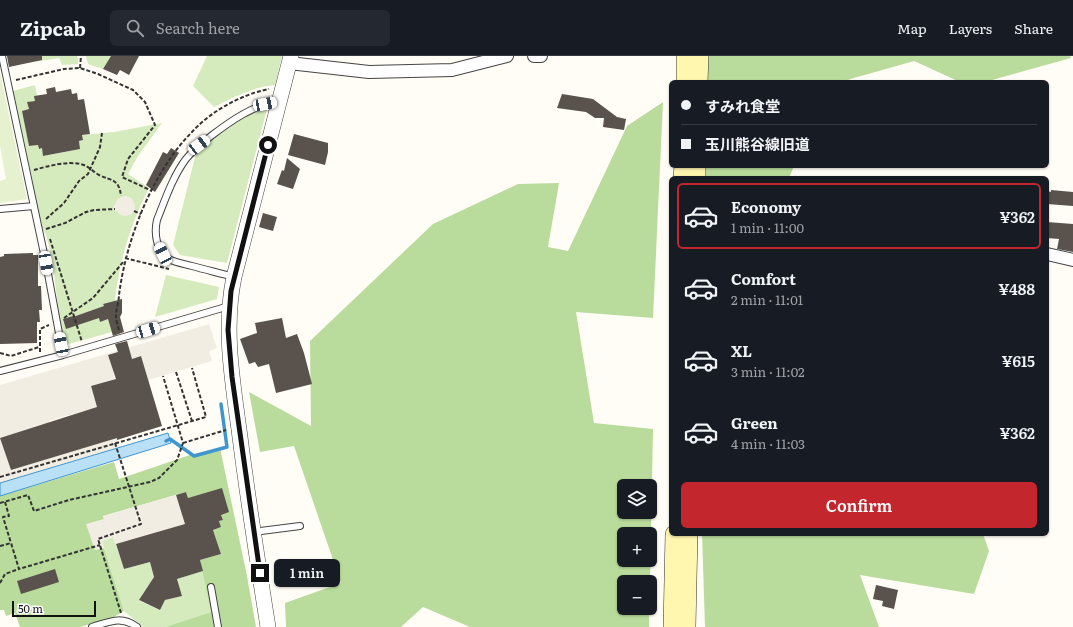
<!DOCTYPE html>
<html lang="en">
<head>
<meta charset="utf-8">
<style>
	body { margin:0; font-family:Literata,"Noto Sans JP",serif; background:#242831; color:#f1f3f6; height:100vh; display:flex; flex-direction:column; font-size:15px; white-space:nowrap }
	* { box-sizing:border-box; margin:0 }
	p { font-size:13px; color:#9ea1a6 }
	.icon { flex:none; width:22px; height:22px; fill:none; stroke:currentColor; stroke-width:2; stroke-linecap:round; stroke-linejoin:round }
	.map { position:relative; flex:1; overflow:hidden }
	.panel { position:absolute; left:669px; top:120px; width:380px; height:360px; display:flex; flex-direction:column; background:#171b24; border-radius:6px; box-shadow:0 1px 3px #0004 }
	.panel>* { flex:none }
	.guide { position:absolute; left:669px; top:24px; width:380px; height:88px; border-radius:6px; box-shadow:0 1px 3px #0004; display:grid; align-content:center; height:88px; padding:0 12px; background:#171b24 }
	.buttons { position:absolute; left:617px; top:423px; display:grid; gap:8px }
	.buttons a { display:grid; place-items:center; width:40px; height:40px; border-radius:6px; background:#171b24; box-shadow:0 1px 3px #0004; font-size:20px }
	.scale { position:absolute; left:12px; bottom:10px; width:84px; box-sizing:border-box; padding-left:4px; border:2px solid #111; border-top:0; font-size:11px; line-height:14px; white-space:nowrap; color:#111; -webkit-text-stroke:3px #fff; paint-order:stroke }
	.end { position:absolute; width:18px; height:18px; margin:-9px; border:5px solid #111; background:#fff; box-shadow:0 0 0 2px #fff }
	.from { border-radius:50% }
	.bubble { position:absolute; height:28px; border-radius:6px; background:#171b24; box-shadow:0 1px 3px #0004; font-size:13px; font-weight:600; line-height:28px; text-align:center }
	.car { position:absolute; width:12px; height:24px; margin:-12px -6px; border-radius:5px; box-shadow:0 0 3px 1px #0007; background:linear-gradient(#fff 24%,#345 0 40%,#fff 0 76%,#345 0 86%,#fff 0) }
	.guide b { display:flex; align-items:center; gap:14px; height:38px; font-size:15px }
	.guide b+b { border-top:1px solid #363941 }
	.guide i { width:10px; height:10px; background:#f1f3f6 }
	ul { padding:7px 0 0; list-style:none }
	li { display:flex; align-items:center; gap:12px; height:66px; margin:0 8px 6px; padding:0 4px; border:2px solid transparent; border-radius:6px }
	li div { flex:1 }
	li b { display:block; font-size:15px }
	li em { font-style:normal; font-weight:600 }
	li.on { border-color:#c4262e }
	li>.icon { width:36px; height:36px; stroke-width:1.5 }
	.cta { display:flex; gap:8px; margin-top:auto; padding:8px 12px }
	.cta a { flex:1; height:46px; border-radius:6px; background:#c4262e; color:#fff; font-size:16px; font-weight:600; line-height:46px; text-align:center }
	header { display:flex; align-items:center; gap:24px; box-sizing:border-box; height:56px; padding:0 20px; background:#171b24; border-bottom:1px solid #363941 }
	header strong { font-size:19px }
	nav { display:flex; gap:22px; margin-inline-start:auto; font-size:14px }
	.search { width:280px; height:36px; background:#242831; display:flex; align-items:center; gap:10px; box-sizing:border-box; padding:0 14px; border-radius:6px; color:#9ea1a6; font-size:15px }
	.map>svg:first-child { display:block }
	.green { fill:#d5ebbd; fill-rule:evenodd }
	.forest { fill:#b9dc9c; fill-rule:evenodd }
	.pitch { fill:#e6f2cf }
	.plaza { fill:#f1ede2 }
	.water { fill:#b9e0f7; stroke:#3f96cf }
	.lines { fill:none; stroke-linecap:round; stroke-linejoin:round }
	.stream { stroke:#3f96cf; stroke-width:3.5 }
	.building { fill:#5a524d }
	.service-casing { stroke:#444; stroke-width:8 }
	.minor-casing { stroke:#444; stroke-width:14 }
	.tertiary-casing { stroke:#444; stroke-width:16 }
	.secondary-casing { stroke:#333; stroke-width:18 }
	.path { stroke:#333; stroke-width:2; stroke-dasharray:4 2; stroke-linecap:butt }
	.service { stroke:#fff; stroke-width:6 }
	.minor { stroke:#fff; stroke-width:12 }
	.tertiary { stroke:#fff; stroke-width:15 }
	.secondary { stroke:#fff6b0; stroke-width:17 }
	.route { stroke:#111; stroke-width:5 }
</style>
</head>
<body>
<header>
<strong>Zipcab</strong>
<div class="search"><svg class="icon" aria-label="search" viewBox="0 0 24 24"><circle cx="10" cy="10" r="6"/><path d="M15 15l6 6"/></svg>Search here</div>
<nav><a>Map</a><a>Layers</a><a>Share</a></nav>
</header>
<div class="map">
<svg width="1073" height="571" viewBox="0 0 1073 571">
	<rect width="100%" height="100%" fill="#fffdf5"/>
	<!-- green -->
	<path class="green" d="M26,0H77V2H78V8L62,9L59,2L27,7Z
		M86,0H111L103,13L88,8Z
		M207,0H282L275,29C253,31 234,41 214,51L193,30Z
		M35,29L37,40L35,45L27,46L29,53L23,55L29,90L38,89L39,93L42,92L44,100L80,93L79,85L83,84L82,79L114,76L162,67L138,100L128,118L149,132C131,167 119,205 115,245L103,248L105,254L96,253L77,260L99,262L100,266L108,263L112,276L69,288L62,283L52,202L46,179L41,170L31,118L13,35ZM125,140L131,142L135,154L130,159L115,154L114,150Z
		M267,53L227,207L180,199L173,189L195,101L205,89L221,76L246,60Z
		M166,219L219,231L217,243L155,261Z
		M113,481L124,513L150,506L154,521L139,545L160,554L165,544L182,540L177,523L203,515L211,556L165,571H143L124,555L102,485Z"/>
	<!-- forest -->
	<path class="forest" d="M707,0H1070L1071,2L985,26H960L914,5L840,26H706Z
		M663,46L653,262L576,256L594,367L653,373L650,526H624V552H649V571H470L423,551L401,571H286L285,547L341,527L294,390L260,396L249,336L311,370L310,285L433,168L518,128L559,127L548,191L568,195L627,70ZM624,430H650V456H624ZM624,478H650V504H624Z
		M705,110H794L789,122H704Z
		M220,392L247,520L256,571H165L211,556L200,504L221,498L213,474L221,471L219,465L223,464L221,459L188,442L186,436L103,460L104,463L95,494L104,492L124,555L112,562L80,571H20L15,557L6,560L4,554H0V440L114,406L119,423L190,399Z
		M702,478H983L989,495L974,538L860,519L879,571H705Z"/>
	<!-- pitch -->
	<path class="pitch" d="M0,17L27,143L0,147V125L6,123L0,90Z"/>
	<!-- plaza -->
	<path class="plaza" d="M115 150a10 10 0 1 1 20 0a10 10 0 1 1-20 0Z
		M209,268L217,292L209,295L212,305L148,324L141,300L112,309L115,323L91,331L101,365L94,367L90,353L49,365L54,380L46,382L42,368L0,382L11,414L103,386L112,369L120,391L0,427V329Z
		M176,439L185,468L116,489L113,481L102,485L104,492L95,494L86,468L104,463L103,460Z"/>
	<!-- water -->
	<path class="water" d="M168,377L171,387L0,440V427Z"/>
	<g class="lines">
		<!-- stream -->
		<path class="stream" d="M166,385L170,383L194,400L227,391L221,348"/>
	</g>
	<!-- building -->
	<path class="building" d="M7,0H42V4L9,11Z
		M111,0H139L129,19L120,14L117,19L103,13Z
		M55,31L56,36L71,33L72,38L77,37L78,44L84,43L90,78L82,79L83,84L79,85L80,93L43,100L42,92L39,93L38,89L29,90L22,55L29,53L27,46L35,45L34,40L47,38L46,33Z
		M562,38L593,43L617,61L626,63L624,74L603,71L604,62H595L586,56L557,52Z
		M294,78L328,87V96L325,109L288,99Z
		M171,92L179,97L155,136L146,129L163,96L167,98Z
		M287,102L300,113L293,133L277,128L282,114L284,115Z
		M1051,134L1073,136V150L1047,148V135L1051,136Z
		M263,157L277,161L273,175L259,171Z
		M1047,166L1073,168V196L1057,193L1059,183L1047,182Z
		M33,197V199H38V230H41L42,254H39L40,266H37V287L0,288V201L4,200V198Z
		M122,243V257L120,261L124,276L113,280L108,263L100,266L99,262L66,273L63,263L73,260V261L104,250L103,248Z
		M282,262L286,282L297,278L304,297L312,328L276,337L269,308L258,311L255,306L249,308L240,283L257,277L255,267Z
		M127,285L132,303L141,300L162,370L117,384V382L11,414L0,382L97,351L91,330L116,323L108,299L118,296L115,288Z
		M222,432L229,456L221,459L223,464L219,465L221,471L213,474L221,498L200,504L203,515L177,523L182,540L165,544L160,554L139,544L154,521L150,506L124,513L116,488L185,468L176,439L186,436L188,442Z
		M55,513L59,526L21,538L17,525Z
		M876,529L898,534L894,553L882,550L883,545L873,543Z"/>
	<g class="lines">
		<!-- service casing -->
		<g class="service-casing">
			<path id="service" d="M2,0L46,207L63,299
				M0,153L34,150
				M234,221C220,217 206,214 192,210C185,208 176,207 169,203C156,195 154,177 157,164C165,144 173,120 186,103C193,94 202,87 211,80C232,64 252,50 278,45
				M0,315L63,299L229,250
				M253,476L300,470
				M211,531L218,571
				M92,571C109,566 121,559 137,571"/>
		</g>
		<!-- minor casing -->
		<g class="minor-casing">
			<path id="minor" d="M534,0H541
				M289,7L369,16L452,14L507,0
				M1047,198L1073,204"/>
		</g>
		<!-- tertiary casing -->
		<g class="tertiary-casing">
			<path id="tertiary" d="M268,571C258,508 248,445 240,381C233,328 223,274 234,221L291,0"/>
		</g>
		<!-- secondary casing -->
		<g class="secondary-casing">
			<path id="secondary" d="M685,26V0
				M699,26L700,0
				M682,122L683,110
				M697,122V110
				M672,571L674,478
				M687,571L689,478"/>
		</g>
		<!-- path -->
		<path class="path" d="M80,12L81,0
			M16,24L64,13L80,12L98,18L133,34L145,46L155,69L128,103L122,121L152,135
			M34,114C48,110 66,105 80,108C88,109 93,116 99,119C112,125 119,123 121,140
			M134,155L141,158
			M46,163L64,147L79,125L88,118L100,91L102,77
			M46,173L65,167L86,156L94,154L115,153
			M50,183L82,286
			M125,202L169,213
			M64,262L93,242L124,205
			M119,274C118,270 116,264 116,260C116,253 119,245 119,239C126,184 152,117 191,77C211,55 240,39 269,33
			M40,296V273L49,269
			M0,297L11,300L39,291
			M176,316L192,365
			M115,387L141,468L98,483L121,557
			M183,387L226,374
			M0,421L206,361L192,312
			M5,446L9,460L3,461L11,487
			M0,447L28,439L34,455L69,444L150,426L159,422L177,404L183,387L163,320
			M0,490L11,487L19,513L100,489
			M0,527L5,518L19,513"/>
		<!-- service -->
		<use href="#service" class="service"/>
		<!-- minor -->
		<use href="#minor" class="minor"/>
		<!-- tertiary -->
		<use href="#tertiary" class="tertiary"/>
		<!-- secondary -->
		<use href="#secondary" class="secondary"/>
	</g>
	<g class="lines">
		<!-- route -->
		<path class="route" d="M260,517L232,321L228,274L231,235L268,89"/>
	</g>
</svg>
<div class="buttons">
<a><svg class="icon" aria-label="layers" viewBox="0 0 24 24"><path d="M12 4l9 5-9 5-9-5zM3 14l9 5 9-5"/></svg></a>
<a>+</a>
<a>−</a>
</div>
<div class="scale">50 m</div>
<i class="end from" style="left:268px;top:89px"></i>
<i class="end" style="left:260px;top:517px"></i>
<div class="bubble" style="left:274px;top:503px;width:66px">1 min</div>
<i class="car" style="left:265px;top:48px;rotate:79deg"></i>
<i class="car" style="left:199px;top:89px;rotate:53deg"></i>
<i class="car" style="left:163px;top:198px;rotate:334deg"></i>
<i class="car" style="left:46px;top:207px;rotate:170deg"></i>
<i class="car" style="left:148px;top:274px;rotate:74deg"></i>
<i class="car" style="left:61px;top:288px;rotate:349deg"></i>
<div class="guide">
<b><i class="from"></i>すみれ食堂</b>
<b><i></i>玉川熊谷線旧道</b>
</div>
<section class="panel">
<ul>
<li class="on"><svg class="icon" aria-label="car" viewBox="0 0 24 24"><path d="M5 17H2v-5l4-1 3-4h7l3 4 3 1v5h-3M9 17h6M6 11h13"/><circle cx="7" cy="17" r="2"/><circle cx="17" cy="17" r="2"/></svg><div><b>Economy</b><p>1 min · 11:00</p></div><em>¥362</em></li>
<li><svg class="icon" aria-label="car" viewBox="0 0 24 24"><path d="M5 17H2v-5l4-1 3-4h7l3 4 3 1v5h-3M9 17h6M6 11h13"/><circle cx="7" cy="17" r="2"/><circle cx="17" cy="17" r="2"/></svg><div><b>Comfort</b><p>2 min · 11:01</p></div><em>¥488</em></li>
<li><svg class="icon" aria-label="car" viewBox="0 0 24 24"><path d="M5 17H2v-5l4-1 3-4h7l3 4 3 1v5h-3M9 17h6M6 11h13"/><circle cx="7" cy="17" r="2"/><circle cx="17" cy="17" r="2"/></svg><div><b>XL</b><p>3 min · 11:02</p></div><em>¥615</em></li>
<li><svg class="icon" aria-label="car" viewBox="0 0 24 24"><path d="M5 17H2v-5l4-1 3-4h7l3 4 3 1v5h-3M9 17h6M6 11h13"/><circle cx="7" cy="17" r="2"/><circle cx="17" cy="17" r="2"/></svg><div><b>Green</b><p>4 min · 11:03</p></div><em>¥362</em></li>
</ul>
<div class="cta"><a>Confirm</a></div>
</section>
</div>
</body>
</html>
